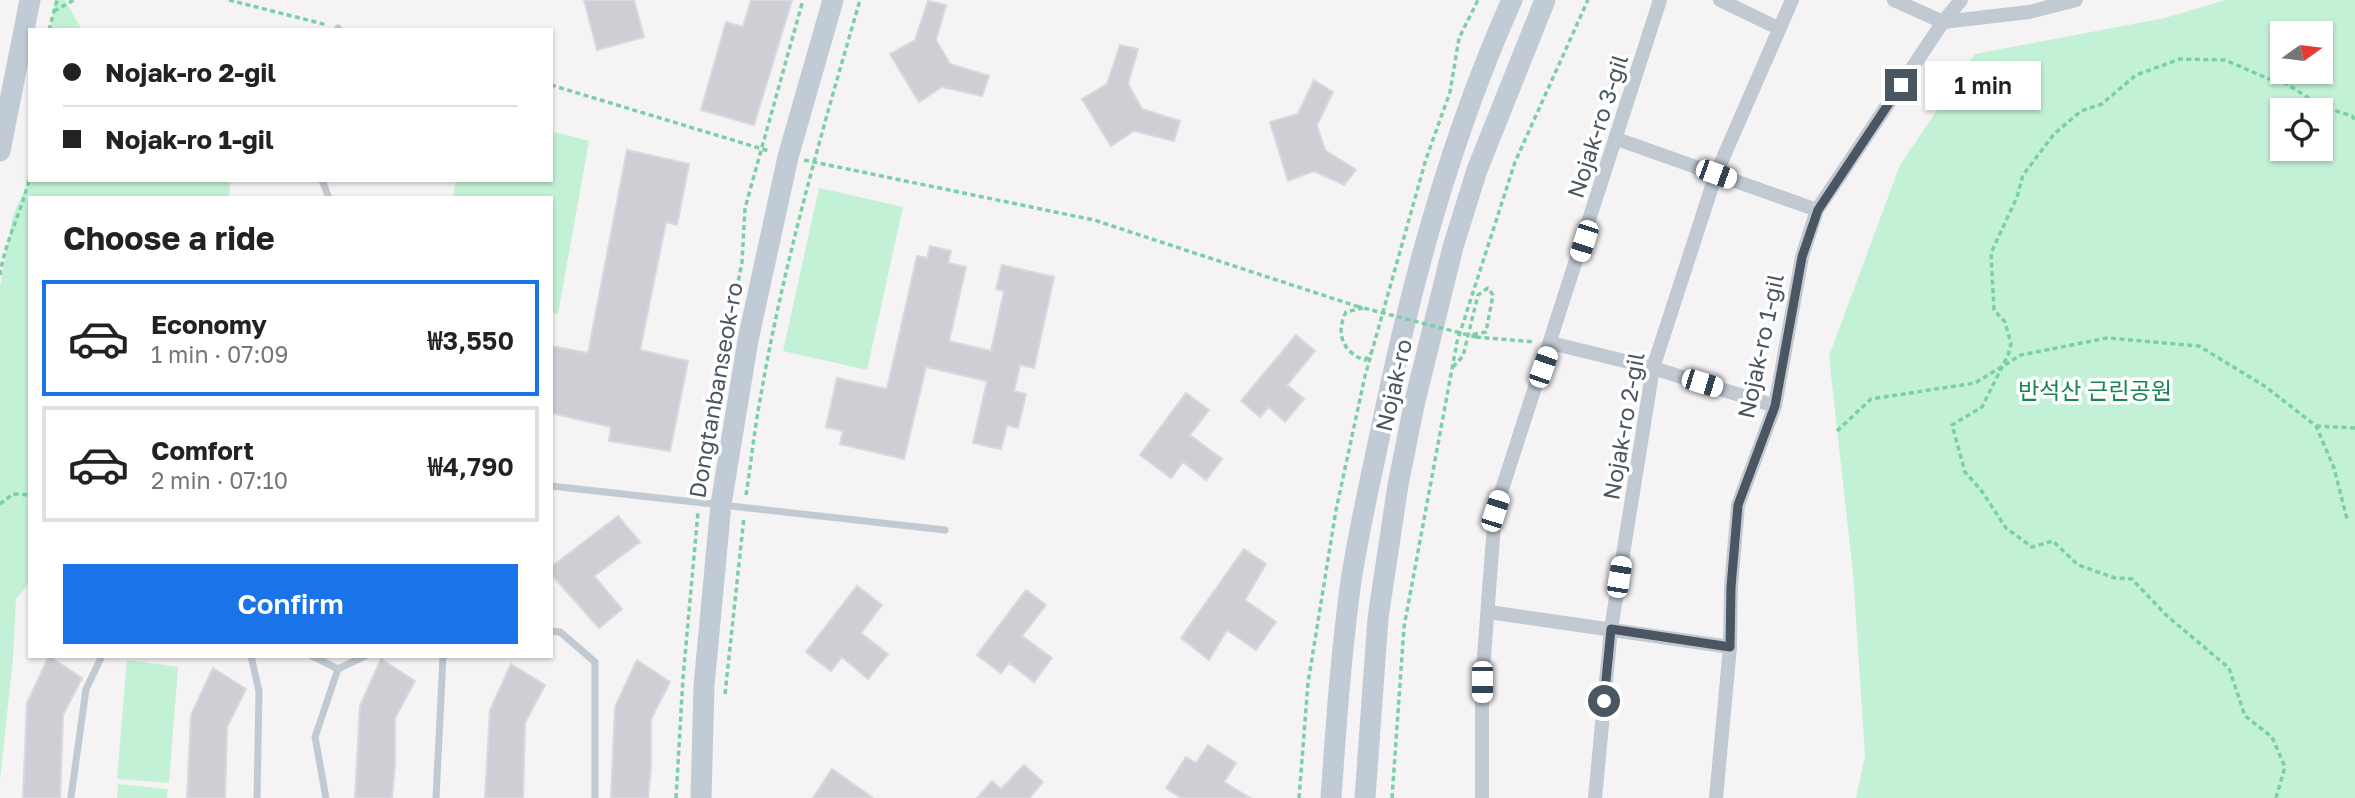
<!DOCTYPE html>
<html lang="en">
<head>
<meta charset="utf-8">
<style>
	body { margin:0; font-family:"Golos Text","Noto Sans KR",sans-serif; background:#f2f2f2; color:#222; height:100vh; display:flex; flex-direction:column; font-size:26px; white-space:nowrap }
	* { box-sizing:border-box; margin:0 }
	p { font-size:23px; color:#767676 }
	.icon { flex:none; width:38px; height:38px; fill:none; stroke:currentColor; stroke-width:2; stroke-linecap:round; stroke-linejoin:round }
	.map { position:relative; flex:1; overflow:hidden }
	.sheet { position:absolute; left:28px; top:196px; width:525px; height:462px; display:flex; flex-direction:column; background:#fff; border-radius:0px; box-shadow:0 2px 5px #0004 }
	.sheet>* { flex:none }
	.banner { position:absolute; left:28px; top:28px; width:525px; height:154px; border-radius:0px; box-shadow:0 2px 5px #0004; display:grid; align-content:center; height:154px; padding:0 35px; background:#fff }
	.needle { width:46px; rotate:76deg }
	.tools { position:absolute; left:2270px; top:21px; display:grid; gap:14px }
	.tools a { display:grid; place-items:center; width:63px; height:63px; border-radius:0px; background:#fff; box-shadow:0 2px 5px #0004; font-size:35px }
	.end { position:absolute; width:32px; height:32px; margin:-16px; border:9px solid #4a5661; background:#fff; box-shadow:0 0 0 4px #fff }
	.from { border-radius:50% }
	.bubble { position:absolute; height:49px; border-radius:0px; background:#fff; box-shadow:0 2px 5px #0004; font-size:23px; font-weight:600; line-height:49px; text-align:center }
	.car { position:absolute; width:21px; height:42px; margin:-21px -10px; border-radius:9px; box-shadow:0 0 5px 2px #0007; background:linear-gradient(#fff 24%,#345 0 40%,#fff 0 76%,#345 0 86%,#fff 0) }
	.banner b { display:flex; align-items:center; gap:24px; height:66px; font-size:26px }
	.banner b+b { border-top:2px solid #e0e0e0 }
	.banner i { width:18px; height:18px; background:#222 }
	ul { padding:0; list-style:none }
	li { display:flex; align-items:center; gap:21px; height:116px; margin:0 14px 10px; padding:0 21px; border:4px solid #e0e0e0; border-radius:0px }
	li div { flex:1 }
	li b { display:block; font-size:26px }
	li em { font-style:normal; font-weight:600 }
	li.active { border-color:#1a73e8 }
	li>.icon { width:63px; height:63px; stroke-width:1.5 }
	h2 { padding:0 35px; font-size:32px; line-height:84px }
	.action { display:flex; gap:14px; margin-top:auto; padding:14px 35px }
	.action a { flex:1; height:80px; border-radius:0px; background:#1a73e8; color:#fff; font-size:28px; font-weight:600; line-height:80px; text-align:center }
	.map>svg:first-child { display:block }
	.green { fill:#c3f1d5; fill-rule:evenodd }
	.building { fill:#cdcfd5; stroke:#d7d9de; stroke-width:2 }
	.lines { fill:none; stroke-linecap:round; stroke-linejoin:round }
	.path { stroke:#7ad0a6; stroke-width:3.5; stroke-dasharray:5 3.5; stroke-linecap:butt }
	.lane { stroke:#c1cad2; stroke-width:7 }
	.street { stroke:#c1cad2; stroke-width:14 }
	.secondary { stroke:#c1cbd6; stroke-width:21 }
	.path-bridge { stroke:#7ad0a6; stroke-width:3.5; stroke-dasharray:5 3.5; stroke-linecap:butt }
	.route { stroke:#4a5661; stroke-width:9 }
	.labels { text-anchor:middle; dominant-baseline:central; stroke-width:7; stroke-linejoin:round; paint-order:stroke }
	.street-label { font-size:23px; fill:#4a5661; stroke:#fff }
	.park-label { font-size:23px; fill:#17864f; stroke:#fff }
</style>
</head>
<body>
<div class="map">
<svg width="2355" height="798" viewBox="0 0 2355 798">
	<rect width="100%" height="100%" fill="#f5f3f3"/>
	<!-- green -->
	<path class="green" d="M55,0H65L82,30H50Z
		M2225,0H2355V798H1856L1865,756L1853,573L1829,356L1900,165L1975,54L2165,18ZM2282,33H2320V72H2282ZM2282,110H2320V149H2282Z
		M551,131L589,141L558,314L551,313V198H453L456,180H551Z
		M30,168V180H223L230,183L229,198H30V582L16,599L13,658L0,780V286L13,215L25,189Z
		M819,188L903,207L867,370L783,351Z
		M127,660L178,667L169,783L117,779Z
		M118,784L168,789L167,798H117Z"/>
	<!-- building -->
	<path class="building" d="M584,0H634L644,37L597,50Z
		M751,0H792L754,125L701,110L726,22L743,27Z
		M928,1L946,5L936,40L950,64L989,76L982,96L942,87L919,102L890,54L915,40Z
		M1120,45L1138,49L1128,84L1142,109L1180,121L1174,141L1134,131L1111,146L1082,99L1107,84Z
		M1314,80L1333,92L1317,125L1325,150L1356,170L1344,185L1314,171L1288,181L1270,122L1298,114Z
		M627,150L689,164L677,225L666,222L640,350L688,361L670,451L609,441L611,427L551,413V346L588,353Z
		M930,246L951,251L948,263L966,267L949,341L991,351L1004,291L996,289L1002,265L1054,277L1034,368L1020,365L1014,391L1026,394L1018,428L1007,425L1001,449L973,443L987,381L926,367L904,459L840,444L843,431L826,427L837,378L887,389L917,256L927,258Z
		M1296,335L1315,351L1287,385L1304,399L1285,422L1269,407L1260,417L1241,401Z
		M1186,393L1209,410L1190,435L1222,459L1206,480L1183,462L1171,478L1140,455Z
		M618,516L640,542L594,576L622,609L599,628L551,574V567Z
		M1244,549L1266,564L1245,600L1276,622L1256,650L1227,630L1209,660L1181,638Z
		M857,586L882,605L861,633L888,654L868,679L842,657L831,671L806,652Z
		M1026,590L1046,605L1022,636L1052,658L1034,682L1009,663L1001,673L977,655Z
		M49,656L82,678L63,715L60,798H23L27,703Z
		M381,659L415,681L395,718V764L392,798H355L360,706Z
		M637,660L670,682L651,719V765L648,798H611L615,707Z
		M511,664L545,685L525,723L523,798H485L490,710Z
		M213,668L246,689L227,727L225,798H187L191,715Z
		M1208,745L1236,763L1224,782L1250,798H1181L1166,788L1186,757L1196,763Z
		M1024,765L1043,782L1029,798H977L992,781L1001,789Z
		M832,769L873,798H813Z"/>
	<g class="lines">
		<!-- path -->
		<path class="path" d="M229,0L327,25
			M54,11L74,0
			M49,30L57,0
			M551,85L769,151
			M804,160L1094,220L1356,306
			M0,275C5,240 23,210 30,175
			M1363,308L1346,312C1335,333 1343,353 1365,360L1371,353
			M732,314L742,262L745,208L803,0
			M1476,337L1535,342
			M1453,367L1463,356L1478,295L1488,288L1493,295L1486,332L1470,335
			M2316,426L2355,428
			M1837,431L1871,399L1975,383L2021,355L2107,338L2199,346L2266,387L2316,426L2334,468L2347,519
			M700,490L719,387
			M746,495C751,464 754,432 760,400C783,265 822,131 860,0
			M0,504L13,494L30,495
			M725,694L744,517
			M676,798L683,678L698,512
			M1299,798L1308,683L1336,510L1365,376L1426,159L1450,92L1459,38L1478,0
			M1392,798L1404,627L1457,342L1515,162L1588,0
			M2276,798L2285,767L2272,737L2245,716L2229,668L2167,616L2132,579L2115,578L2078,565L2053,541L2032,547L2006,528L1981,490L1965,472L1952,425L1982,407L2008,355L2011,344L2005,322L1994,310L1991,253L2017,197L2023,175L2054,134L2081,111L2102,104L2136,75L2180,59L2225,60L2269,79H2279L2321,106L2352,116L2355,120"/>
		<!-- lane -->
		<path class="lane" d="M337,30L338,28
			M322,180L329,198
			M551,486L945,530
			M551,631L560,632L595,662V798
			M251,656L259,691L257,798
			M312,656L338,669
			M71,797L86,689L102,656
			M326,798L315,737L338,669L365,656
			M436,798L443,656"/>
		<!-- street -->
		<path class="street" d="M1720,0L1778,28
			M1894,0L1943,22L2029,12L2076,0
			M1617,139L1817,210
			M1551,343L1653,368L1775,406
			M1489,612L1730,647
			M1482,798V683L1495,511L1660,0
			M1595,798L1611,629L1653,368L1716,174L1792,0
			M1716,798L1730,647L1731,587L1738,505L1775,406L1802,257L1817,210L1943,22L1961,0"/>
		<!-- secondary -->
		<path class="secondary" d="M0,151L30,0
			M701,798L704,686L721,504L748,340L788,157L833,0
			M1331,798C1336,726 1341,653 1351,581C1359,529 1371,477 1382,425C1412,280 1451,136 1512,0
			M1365,798L1378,618L1398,485L1414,405L1453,247L1477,170L1545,0"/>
		<!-- path-bridge -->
		<path class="path-bridge" d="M1356,306L1476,337"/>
	</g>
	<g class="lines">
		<!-- route -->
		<path class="route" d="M1604,701L1611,629L1730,647L1731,587L1738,505L1775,406L1802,257L1818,210L1901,85"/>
	</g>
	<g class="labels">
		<!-- street labels -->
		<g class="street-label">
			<text transform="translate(1597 126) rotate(-72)">Nojak-ro 3-gil</text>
			<text transform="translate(1760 346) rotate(-78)">Nojak-ro 1-gil</text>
			<text transform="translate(1393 385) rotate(-77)">Nojak-ro</text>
			<text transform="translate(715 390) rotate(-80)">Dongtanbanseok-ro</text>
			<text transform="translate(1623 426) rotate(-80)">Nojak-ro 2-gil</text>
		</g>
		<!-- park labels -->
		<g class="park-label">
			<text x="2095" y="390">반석산 근린공원</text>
		</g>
	</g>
</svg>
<div class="tools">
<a><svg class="needle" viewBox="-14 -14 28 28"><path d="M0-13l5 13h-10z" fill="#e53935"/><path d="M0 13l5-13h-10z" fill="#767676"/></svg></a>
<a><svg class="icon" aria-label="locate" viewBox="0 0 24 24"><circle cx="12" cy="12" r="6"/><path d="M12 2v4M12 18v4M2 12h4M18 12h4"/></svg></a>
</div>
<i class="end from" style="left:1604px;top:701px"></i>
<i class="end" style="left:1901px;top:85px"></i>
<div class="bubble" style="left:1925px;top:61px;width:116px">1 min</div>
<i class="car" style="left:1716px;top:174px;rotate:110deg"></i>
<i class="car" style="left:1584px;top:241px;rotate:198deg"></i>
<i class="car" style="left:1543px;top:367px;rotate:19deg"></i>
<i class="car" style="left:1702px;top:383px;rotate:107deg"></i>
<i class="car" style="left:1495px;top:511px;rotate:18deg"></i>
<i class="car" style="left:1619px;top:577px;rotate:9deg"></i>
<i class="car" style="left:1482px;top:682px;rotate:180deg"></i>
<div class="banner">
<b><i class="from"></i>Nojak-ro 2-gil</b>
<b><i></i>Nojak-ro 1-gil</b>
</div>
<section class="sheet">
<h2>Choose a ride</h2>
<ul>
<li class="active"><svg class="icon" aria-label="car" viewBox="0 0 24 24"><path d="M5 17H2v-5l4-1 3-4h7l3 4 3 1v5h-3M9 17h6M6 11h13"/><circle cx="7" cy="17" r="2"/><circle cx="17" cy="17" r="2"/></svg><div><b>Economy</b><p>1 min · 07:09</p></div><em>₩3,550</em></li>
<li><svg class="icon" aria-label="car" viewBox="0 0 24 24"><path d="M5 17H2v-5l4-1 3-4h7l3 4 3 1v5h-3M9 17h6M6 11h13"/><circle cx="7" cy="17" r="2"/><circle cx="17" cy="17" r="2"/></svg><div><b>Comfort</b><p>2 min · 07:10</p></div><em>₩4,790</em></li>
</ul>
<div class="action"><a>Confirm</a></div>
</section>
</div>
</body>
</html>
